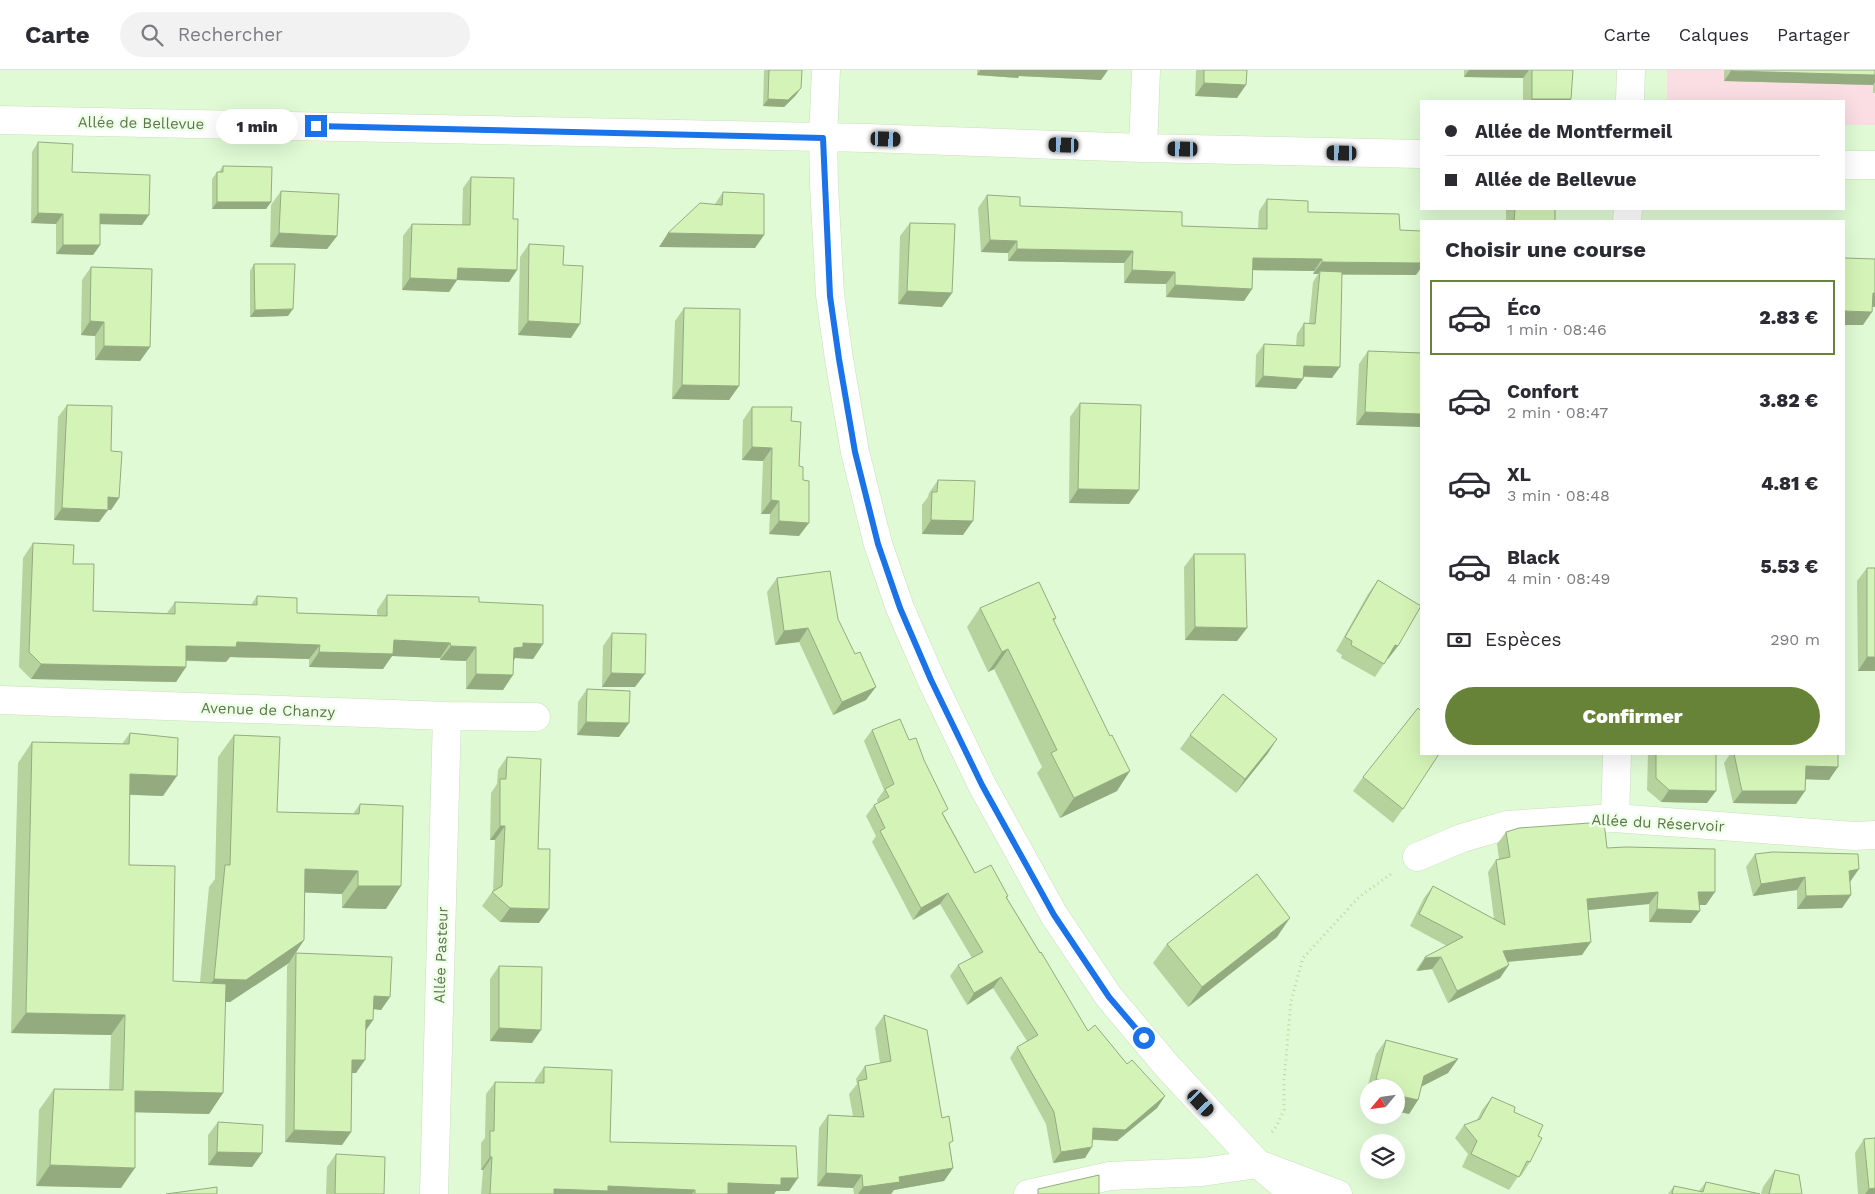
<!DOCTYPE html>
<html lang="fr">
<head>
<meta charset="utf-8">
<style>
	body { margin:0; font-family:"Work Sans",sans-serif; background:#f2f2f3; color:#2b2b33; height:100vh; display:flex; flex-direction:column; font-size:19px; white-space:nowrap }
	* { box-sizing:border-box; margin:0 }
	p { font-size:16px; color:#7c7c81 }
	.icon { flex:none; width:28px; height:28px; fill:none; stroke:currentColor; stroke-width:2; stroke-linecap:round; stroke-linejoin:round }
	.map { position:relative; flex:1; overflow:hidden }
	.drawer { position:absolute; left:1420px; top:150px; width:425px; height:535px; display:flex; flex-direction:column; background:#fff; border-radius:0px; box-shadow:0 5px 20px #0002 }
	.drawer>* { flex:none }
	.hud { position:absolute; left:1420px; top:30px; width:425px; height:110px; border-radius:0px; box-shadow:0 5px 20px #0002; display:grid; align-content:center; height:110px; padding:0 25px; background:#fff }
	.needle { width:32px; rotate:241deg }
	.tools { position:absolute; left:1360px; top:1009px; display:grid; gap:10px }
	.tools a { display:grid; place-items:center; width:45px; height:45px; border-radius:50%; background:#fff; box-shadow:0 5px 20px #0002; font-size:25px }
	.end { position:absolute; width:22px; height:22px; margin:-11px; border:6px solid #1a73e8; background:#fff; box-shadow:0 0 0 2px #fff }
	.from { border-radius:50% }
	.bubble { position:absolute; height:35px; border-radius:18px; background:#fff; box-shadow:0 5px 20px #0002; font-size:16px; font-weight:800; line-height:35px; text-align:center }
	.car { position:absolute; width:15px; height:30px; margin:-15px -8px; border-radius:6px; box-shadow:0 0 4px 1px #0007; background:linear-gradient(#222 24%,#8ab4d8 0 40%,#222 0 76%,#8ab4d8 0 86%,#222 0) }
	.hud b { display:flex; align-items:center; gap:18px; height:48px; font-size:19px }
	.hud b+b { border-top:1px solid #e1e1e2 }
	.hud i { width:12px; height:12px; background:#2b2b33 }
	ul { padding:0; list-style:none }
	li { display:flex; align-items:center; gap:15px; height:75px; margin:0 10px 8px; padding:0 15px; border:2px solid transparent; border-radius:0px }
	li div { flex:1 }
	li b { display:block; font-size:19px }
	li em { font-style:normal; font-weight:800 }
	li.selected { border-color:#668338 }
	li>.icon { width:45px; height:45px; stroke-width:1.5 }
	h2 { padding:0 25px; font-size:22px; line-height:60px }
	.pay { display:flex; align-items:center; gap:12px; height:55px; padding:0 25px; font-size:19px }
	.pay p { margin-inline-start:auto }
	.cta { display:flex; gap:10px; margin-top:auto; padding:10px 25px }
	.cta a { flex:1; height:58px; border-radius:30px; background:#668338; color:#fff; font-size:20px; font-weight:800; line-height:58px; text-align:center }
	header { display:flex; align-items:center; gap:30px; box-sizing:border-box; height:70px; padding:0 25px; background:#fff; border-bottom:1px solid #e1e1e2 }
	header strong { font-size:24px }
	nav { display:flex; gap:28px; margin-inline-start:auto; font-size:18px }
	.search { width:350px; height:45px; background:#f2f2f3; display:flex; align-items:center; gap:12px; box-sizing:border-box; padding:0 18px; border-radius:28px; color:#7c7c81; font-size:19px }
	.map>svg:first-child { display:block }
	.residential { fill:#e0fad5; fill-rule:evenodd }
	.education { fill:#fadee4 }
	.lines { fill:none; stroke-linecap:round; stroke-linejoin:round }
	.street-casing { stroke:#c8e0b9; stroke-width:29 }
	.path { stroke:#b8d99a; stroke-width:3; stroke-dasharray:1 4; stroke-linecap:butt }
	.street { stroke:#fff; stroke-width:28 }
	.wall { fill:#b6d29d }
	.shaded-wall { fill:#94ab80 }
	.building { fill:#d4f4b7; stroke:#94ab80 }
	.route { stroke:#1a73e8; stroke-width:6 }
	.labels { text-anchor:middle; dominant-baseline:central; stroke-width:5; stroke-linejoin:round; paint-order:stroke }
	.street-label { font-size:15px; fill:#5e7647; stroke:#eeffe9 }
</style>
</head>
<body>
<header>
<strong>Carte</strong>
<div class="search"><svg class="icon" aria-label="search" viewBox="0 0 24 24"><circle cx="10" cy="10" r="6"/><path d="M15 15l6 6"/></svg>Rechercher</div>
<nav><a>Carte</a><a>Calques</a><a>Partager</a></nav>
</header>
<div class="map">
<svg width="1875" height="1124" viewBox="0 0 1875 1124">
	<rect width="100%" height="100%" fill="#e8fde1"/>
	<!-- residential -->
	<path class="residential" d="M0,0H1875V1124H0ZM1421,31H1844V139H1421ZM1421,151H1844V684H1421ZM1369,1018H1396V1045H1369ZM1369,1072H1396V1100H1369Z"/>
	<!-- education -->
	<path class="education" d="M1667,0H1875V55H1844V31H1667Z"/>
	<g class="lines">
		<!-- street casing -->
		<g class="street-casing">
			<path id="street" d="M826,0L823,68L824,115L830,225L839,289L855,382L878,474L900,538L931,609L982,715L1054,845L1109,927L1167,996L1258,1094L1294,1124
				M1630,31L1631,0
				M0,50L867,68L1143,78L1421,84
				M1143,78L1146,0
				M1844,95H1875
				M1627,151L1628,139
				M0,630L447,646L536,647
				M1615,748L1617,684
				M1417,787L1462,768L1507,755L1615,748L1854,766L1875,765
				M434,1124L447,646
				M1028,1124L1110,1106L1202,1102L1258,1094L1338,1124"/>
		</g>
		<!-- path -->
		<path class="path" d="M1272,1062L1276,1057L1284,1040V1011L1291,931L1303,888L1359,827L1391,804"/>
		<!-- street -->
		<use href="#street" class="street"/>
	</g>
	<!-- wall -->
	<path class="wall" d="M764,0H802L796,25L784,37L763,36Z
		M977,0H1108L1101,10L1019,6L1018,8L977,5Z
		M1196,0H1247L1237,28L1195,26Z
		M1464,0H1573L1570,31H1523V8L1464,7Z
		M1724,0H1875V23H1873V15L1724,11Z
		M38,72L72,102L142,155L100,154V175L93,185L56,184V154L31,153L32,82Z
		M223,96L271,132L266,139H212V109L217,102H219Z
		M471,107L513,149L517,200L509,212L457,210L449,222L402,220L403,166L412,154L462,155L463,118Z
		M281,121L337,166L327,179L270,177L271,135Z
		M723,122L764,165L755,178L659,177L715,134Z
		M987,125L1020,136L1182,156L1258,159L1259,141L1267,129L1308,142L1400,160L1416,205H1342L1332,308L1304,307L1296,319L1255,317L1256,285L1264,274L1296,275L1297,264L1304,253H1309L1313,212L1318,204H1313L1314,201L1253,200L1252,219L1244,231L1166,227V214L1124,213V193L1008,191V183L981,182L978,138Z
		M1506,139H1555V151H1506Z
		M910,153L952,223L942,237L898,234L900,166Z
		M529,174L563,195L571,268L518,265L520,187Z
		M254,194L288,246L250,247V201Z
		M91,197L150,277L140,291L95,290V266L81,265L82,210Z
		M684,238L739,316L729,330L672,329L675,251Z
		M1368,281L1421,283L1356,355L1359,294Z
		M1080,333L1129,434L1069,433L1070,347Z
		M67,335L111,381L119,428L111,440L108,439L99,452L54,450L58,347Z
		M752,337L791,351L799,396V466L769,464L770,444H761L763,391L742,390L743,350Z
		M938,410L963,465L922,464V435L928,427L929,423Z
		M33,473L73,494L93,541L167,543L175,532L251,535L257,526L297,543L377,545V540L387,525L479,532L543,574L533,589L515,588L503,620L466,619V591L440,590V588L392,586L383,599L309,597V589L230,587L226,592L186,591V597L176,612L31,609L19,597L23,488Z
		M1194,484L1247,558L1237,571L1185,570L1184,497Z
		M1867,498H1875V601H1858L1857,511Z
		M777,508L838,549L866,630L833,645L799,572L775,575L767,522Z
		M1378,510L1388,589H1387L1375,607L1341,588L1342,585L1336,581L1368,524Z
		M980,538L1056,548L1054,551L1117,721L1060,748L1037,703L1042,697L994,599L988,602L967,557Z
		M612,563L635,617H602L603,576Z
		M587,619L619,667L577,665L578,632Z
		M872,660L944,745L975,803L1008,826L1007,828L1088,961L1165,1026L1157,1038L1117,1071L1093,1070L1085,1088L1053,1093L1046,1054L1010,988L1017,977L1027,971L993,918L967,935L950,906L958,895L972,888L940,834L913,850L872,772L876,766L866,746L874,735L878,733L877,730L884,720L864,671Z
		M130,663L163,726L130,725L129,795L173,911L200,912L209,817L215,809L218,687L234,665L277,742L353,744L360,734L386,839L342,838V824L305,822L304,870L289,893L230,932H225L223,1023L209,1044L135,1042L121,1118L36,1116L39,1040L54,1019L109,1020L111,965L11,963L18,693L32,672L122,674Z
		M1190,665L1268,683L1236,723L1180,679Z
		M1648,684H1716L1707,733L1661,732L1647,720Z
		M1730,684H1838L1829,710L1806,709L1805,721L1796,734L1733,733L1724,693Z
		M507,687L538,779L539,853L500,852L482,836L492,822L493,821L495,770H490L491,723L497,714L498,700Z
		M1363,707L1403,739L1393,753L1353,721Z
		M1506,762L1607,778L1706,835H1699L1691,853L1649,852V834L1588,840L1582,885L1508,892L1500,908L1448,933L1432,899L1417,901L1416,900L1425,887L1447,876L1410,856L1424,828L1433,816L1494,849L1488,802L1496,790L1499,789L1497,774Z
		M1755,784L1850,812L1851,825L1842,838L1797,839V820L1753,826L1746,797Z
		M1277,867L1188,937L1153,893L1167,874Z
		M296,883L390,927L381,940L373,939V950L366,960L356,1003H352L351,1062L342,1075L285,1072L287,896Z
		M499,896L532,973L490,971V909Z
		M884,945L942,1048L950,1076L953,1098L944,1111L894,1120L891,1124H854L853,1118L817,1116L819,1058L828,1045L853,1046L849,1024L857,1014L856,1009L865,996L880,993L875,958Z
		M1386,970L1458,989L1448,1003L1422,1016L1418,1030L1409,1044L1396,1041V1018H1369V1023H1366L1376,984Z
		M544,997L610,1072L798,1108L789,1121H776L774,1124H481L483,1100H481V1073L485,1068L486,1024L495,1012L535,1013V1010Z
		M1492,1027L1514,1042L1538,1066L1530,1092L1521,1106L1519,1105L1509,1120L1462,1097L1468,1084L1455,1068L1464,1055L1477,1050L1482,1040Z
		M218,1052L262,1083L252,1097L208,1095V1065Z
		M1864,1069L1875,1124H1858L1855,1083Z
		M336,1084L384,1124H326L327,1097Z
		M1775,1100L1802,1124H1761L1763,1117Z
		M1706,1112L1760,1124H1668L1674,1116L1699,1121Z"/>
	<!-- shaded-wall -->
	<path class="shaded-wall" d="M980,0H1108L1101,10L1019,6L1018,8L977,5Z
		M1469,0H1529L1523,8L1464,7Z
		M1731,1L1875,5V12L1873,15L1724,11Z
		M1204,13L1246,15L1237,28L1195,26Z
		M801,18L796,25L784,37L763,36L768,29Z
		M1532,29H1571L1570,31H1530Z
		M217,132H271L266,139H212Z
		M38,143L63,144L56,154L31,153Z
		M100,144L149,145L142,155L94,154Z
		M279,163L337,166L327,179L270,177Z
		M668,163L764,165L755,178L659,177Z
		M990,170L1017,171L1008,183L981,182Z
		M63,175H100L93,185L56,184Z
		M1017,179L1133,181L1124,193L1008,191Z
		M1253,188L1322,189L1314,201L1245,200Z
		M1322,192L1421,193V198L1416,205L1320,204V201L1318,204H1313Z
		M458,198L517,200L509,212L457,210L449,222L402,220L410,208Z
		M1132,200L1175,202L1166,214L1124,213Z
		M1175,215L1252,219L1244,231L1166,227Z
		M907,221L952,223L942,237L898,234Z
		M1873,223H1875V237L1863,236Z
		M293,239L288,246L250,247L255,240Z
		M1844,241L1872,242L1863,255H1844Z
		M90,251L104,252L95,266L81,265Z
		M528,251L580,254L571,268L518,265Z
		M104,276L150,277L140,291L95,290Z
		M1304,296L1340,297L1332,308L1296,306Z
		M1263,306L1303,309L1296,319L1255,317Z
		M682,315L739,316L729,330L672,329Z
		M1365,342L1421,344V357L1356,355Z
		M752,377L772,378L763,391L742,390Z
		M1078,419L1139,420L1129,434L1069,433Z
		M108,427L119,428L111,440L100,439Z
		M771,430L779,431L770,444H761Z
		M62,438L108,440L99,452L54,450Z
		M931,450L973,451L963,465L922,464Z
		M779,451L809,453L799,466L769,464Z
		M1195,557L1247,558L1237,571L1185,570Z
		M808,558L799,572L775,575L784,561Z
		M394,570L450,573L440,588L392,586L383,599L309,597L319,582Z
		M237,572L320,575L309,589L230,587L226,592L176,590L186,576Z
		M523,573L543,574L533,589L515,588L512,592L514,578Z
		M1395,575L1398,576L1388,589H1386Z
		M451,576L476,577L466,591L440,590Z
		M1008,579L994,599L988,602L1002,582Z
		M1867,587H1875V601H1858Z
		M41,594L186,597L176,612L31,609Z
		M611,603L645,604L635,617H602Z
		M476,604L513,605L503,620L466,619Z
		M876,617L866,630L833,645L842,632Z
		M586,652L629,653L619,667L577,665Z
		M1277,669L1268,683L1236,723L1245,709Z
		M1806,696L1838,697L1829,710L1797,709Z
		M1130,701L1117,721L1060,748L1074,728Z
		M130,704L177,706L163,726L116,724Z
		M1669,720L1716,721L1707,733L1661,732Z
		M1742,721H1805L1796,734L1733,733Z
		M500,756H505L495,770H490Z
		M305,799L358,801L342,824L290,822Z
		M1859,799L1850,812L1849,801Z
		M1805,807L1797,820L1753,826L1761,814Z
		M358,816H401L386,839L342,838Z
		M1658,822L1649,834L1578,841L1587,829Z
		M1698,822H1715L1706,835H1689Z
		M948,823L940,834L913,850L921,838Z
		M1851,825L1842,838L1797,839L1806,826Z
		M510,838L549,839L539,853L500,852Z
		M1657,839L1700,841L1691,853L1649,852Z
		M1290,848L1277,867L1188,937L1202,917Z
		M304,870L289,893L230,932H198L214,909Z
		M1591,872L1582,885L1494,893L1503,881Z
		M1441,887L1432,899L1417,901L1425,888Z
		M1509,895L1500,908L1448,933L1457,921Z
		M1001,907L993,918L967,935L974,923Z
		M374,926L390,927L381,940L365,938Z
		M26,943L125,945L111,965L11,963Z
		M366,950H373L364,963Z
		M499,958L541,960L532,973L490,971Z
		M1458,989L1448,1003L1415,1020L1424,1006Z
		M352,990H365L356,1003H343Z
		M1376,1009L1393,1013L1390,1018H1370Z
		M135,1021L223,1023L209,1044L121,1042Z
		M1396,1025L1418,1030L1409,1044L1396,1041Z
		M1165,1026L1157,1038L1117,1071L1085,1069L1093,1058Z
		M294,1060L351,1062L342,1075L285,1072Z
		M1092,1077L1085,1088L1053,1093L1061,1082Z
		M217,1082L262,1083L252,1097L208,1095Z
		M490,1087H492L483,1100H481Z
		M50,1095L135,1098L121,1118L36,1116Z
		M953,1098L944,1111L894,1120L891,1124H858L863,1117L899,1107Z
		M826,1103L862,1105L853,1118L817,1116Z
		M781,1108H798L789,1121H776L774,1124H721L728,1113Z
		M608,1116L695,1120L692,1124H550L554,1119Z
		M1875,1118V1124H1865L1869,1119Z"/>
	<!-- building -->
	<path class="building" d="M769,0H802L801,18L788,30L768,29Z
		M1204,0H1247L1246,15L1204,13Z
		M1532,0H1573L1571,29H1532Z
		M1731,0H1875V5L1731,1Z
		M38,72L73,74L72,102L150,105L149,145L100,144V175H63V144L38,143Z
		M223,96L272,97L271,132H217V102H223Z
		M471,107L514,108L513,149H518L517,200L458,198L457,210L410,208L412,154L470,155Z
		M281,121L339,124L337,166L279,163Z
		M723,122L764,124V165L668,163L700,133L722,135Z
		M987,125L1020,127V136L1182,142V156L1267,159V129L1308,131V142L1399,144L1400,160L1421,161V193L1322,192V189L1253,188L1252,219L1175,215V202L1132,200L1133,181L1017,179V171L990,170Z
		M1515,139H1555V151H1514Z
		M910,153L955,154L952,223L907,221Z
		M529,174L564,176L563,195L583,196L580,254L528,251Z
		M1844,188L1875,189V223H1873L1872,242L1844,241Z
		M254,194H295L293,239L255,240Z
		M91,197L152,199L150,277L104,276V252L90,251Z
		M1320,201L1342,202L1340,297L1304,296L1303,309L1263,306L1264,274L1304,276V253L1315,254Z
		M684,238L740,239L739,316L682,315Z
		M1368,281L1421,283V344L1365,342Z
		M1080,333L1141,335L1139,420L1078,419Z
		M67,335L112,336L111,381L122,382L119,428L108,427V440L62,438Z
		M752,337H792L791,351L801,352L799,396L803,397V410L809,411V453L779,451V431L771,430L772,378L752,377Z
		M938,410L975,411L973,451L931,450L932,422H937Z
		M33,473L74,475L73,494H94L93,541L175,544V532L257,535V526L297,528V543L387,546V525L479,527V532L543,535V574L523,573V577L514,578L513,605L476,604V577L451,576L450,573L394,570L393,584L319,582L320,575L237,572L236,577L186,576V597L41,594L29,582Z
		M1194,484H1245L1247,558L1195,557Z
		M1867,498H1875V587H1867Z
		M830,501L838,549L855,584L860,582L876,617L842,632L808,558L784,561L777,508Z
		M1378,510L1421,536L1398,576L1395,575L1384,594L1351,575L1352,571L1345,567Z
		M1039,512L1056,548L1053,549L1110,666L1112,665L1130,701L1074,728L1051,683L1057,680L1008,579L1002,582L980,538Z
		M612,563L646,564L645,604L611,603Z
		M587,619L630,621L629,653L586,652Z
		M1223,624L1277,669L1245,709L1190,665Z
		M1418,638L1421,641V684H1439L1403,739L1363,707Z
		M900,649L909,670L916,668L924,690L948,739L942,743L975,803L991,795L1008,826L1006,827L1040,883L1041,882L1088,961L1095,955L1127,994L1132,990L1165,1026L1125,1060L1093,1058L1092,1077L1061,1082L1054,1042L1017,977L1038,965L1001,907L974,923L958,895L983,882L948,823L921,838L880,761L885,758L874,735L889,727L885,719L894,714L872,660Z
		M130,663L178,668L177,706L130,704L129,795L175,796L173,911L226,914L223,1023L135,1021V1098L50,1095L54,1019L123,1020L125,945L26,943L32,672L129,674Z
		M234,665L280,667L277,742L359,744L360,734L403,736L401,816H358V801L305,799L304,870L246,910L214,909L225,795H230Z
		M1656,684H1716V721L1669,720L1656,708Z
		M1734,684H1838V697L1806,696L1805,721H1742Z
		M507,687L541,689L538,779H550L549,839L510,838L492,822L502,816L505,756H500V709H506Z
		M1604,752L1607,778L1626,777L1715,779V822H1698L1700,841L1657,839L1658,822L1587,829L1591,872L1503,881L1509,895L1457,921L1441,887L1425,888V887L1463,867L1419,844L1433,816L1505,855L1496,790L1510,787L1506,762L1519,758Z
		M1773,782L1858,784L1859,799L1849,801L1851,825L1806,826L1805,807L1761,814L1755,784Z
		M1257,804L1290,848L1202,917L1167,874Z
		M296,883L392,887L390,927L374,926L373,950H366L365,990H352L351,1062L294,1060Z
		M499,896L542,897L541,960L499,958Z
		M884,945L927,960L942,1048L949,1046L953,1071L949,1073L953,1098L899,1107L900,1112L863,1117L862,1105L826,1103L828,1045L864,1047L858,1011L867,1009L865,996L891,991Z
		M1386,970L1458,989L1424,1006L1418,1030L1396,1025V1018H1392L1393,1013L1376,1009Z
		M544,997L612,1000L610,1072L796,1076L798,1108H781V1115L728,1113V1124H695V1120L608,1116V1121L554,1119V1124H490L492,1087H490V1061H494L495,1012L544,1013Z
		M1492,1027L1515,1037L1514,1042L1543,1055L1538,1066L1542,1068L1530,1092L1527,1091L1519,1107L1471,1084L1477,1071L1464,1055L1480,1049Z
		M218,1052L263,1055L262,1083L217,1082Z
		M1875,1068V1118L1869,1119L1864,1069Z
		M336,1084L385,1087L384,1124H335Z
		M1775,1100L1799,1105L1802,1124H1769Z
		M1099,1105V1124H1038V1119Z
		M1706,1112L1760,1124H1672L1674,1116L1703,1122Z
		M217,1117V1124H166Z"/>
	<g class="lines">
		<!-- route -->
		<path class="route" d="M316,56L823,68L830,226L839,289L855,382L878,474L900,538L931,610L982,715L1054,845L1109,927L1144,968"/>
	</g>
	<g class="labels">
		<!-- street labels -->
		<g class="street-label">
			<text transform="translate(141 53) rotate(1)">Allée de Bellevue</text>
			<text transform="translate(268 640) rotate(2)">Avenue de Chanzy</text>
			<text transform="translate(1658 753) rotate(3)">Allée du Réservoir</text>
			<text transform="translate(441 885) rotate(-88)">Allée Pasteur</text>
		</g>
	</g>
</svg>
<div class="tools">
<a><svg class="needle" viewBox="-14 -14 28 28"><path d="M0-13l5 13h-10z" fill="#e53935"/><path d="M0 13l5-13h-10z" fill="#7c7c81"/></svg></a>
<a><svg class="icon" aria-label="layers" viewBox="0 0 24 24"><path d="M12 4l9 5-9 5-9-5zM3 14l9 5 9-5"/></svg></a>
</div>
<i class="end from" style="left:1144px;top:968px"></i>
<i class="end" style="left:316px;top:56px"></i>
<div class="bubble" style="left:216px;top:39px;width:82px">1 min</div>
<i class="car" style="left:886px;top:69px;rotate:92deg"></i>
<i class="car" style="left:1064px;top:75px;rotate:272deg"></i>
<i class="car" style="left:1183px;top:79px;rotate:271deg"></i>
<i class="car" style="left:1342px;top:83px;rotate:271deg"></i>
<i class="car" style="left:1201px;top:1033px;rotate:137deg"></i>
<div class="hud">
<b><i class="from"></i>Allée de Montfermeil</b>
<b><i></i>Allée de Bellevue</b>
</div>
<section class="drawer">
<h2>Choisir une course</h2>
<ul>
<li class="selected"><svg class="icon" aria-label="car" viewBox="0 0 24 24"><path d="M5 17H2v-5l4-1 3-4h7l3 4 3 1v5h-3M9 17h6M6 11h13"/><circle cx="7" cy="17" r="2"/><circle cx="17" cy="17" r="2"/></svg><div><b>Éco</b><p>1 min · 08:46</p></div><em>2.83 €</em></li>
<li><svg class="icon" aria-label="car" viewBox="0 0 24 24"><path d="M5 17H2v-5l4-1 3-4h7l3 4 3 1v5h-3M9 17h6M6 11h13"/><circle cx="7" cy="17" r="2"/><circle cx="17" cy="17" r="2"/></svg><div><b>Confort</b><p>2 min · 08:47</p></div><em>3.82 €</em></li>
<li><svg class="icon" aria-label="car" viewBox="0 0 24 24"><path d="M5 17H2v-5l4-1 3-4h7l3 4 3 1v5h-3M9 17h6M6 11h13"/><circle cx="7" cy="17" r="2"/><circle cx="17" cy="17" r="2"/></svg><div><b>XL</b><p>3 min · 08:48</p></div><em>4.81 €</em></li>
<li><svg class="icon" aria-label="car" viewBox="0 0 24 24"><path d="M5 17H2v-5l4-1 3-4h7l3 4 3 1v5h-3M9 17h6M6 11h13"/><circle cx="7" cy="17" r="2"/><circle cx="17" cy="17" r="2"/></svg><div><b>Black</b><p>4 min · 08:49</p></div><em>5.53 €</em></li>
</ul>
<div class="pay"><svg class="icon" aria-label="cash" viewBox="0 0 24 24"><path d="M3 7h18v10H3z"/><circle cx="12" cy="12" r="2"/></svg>Espèces<p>290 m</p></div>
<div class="cta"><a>Confirmer</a></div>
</section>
</div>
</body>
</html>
